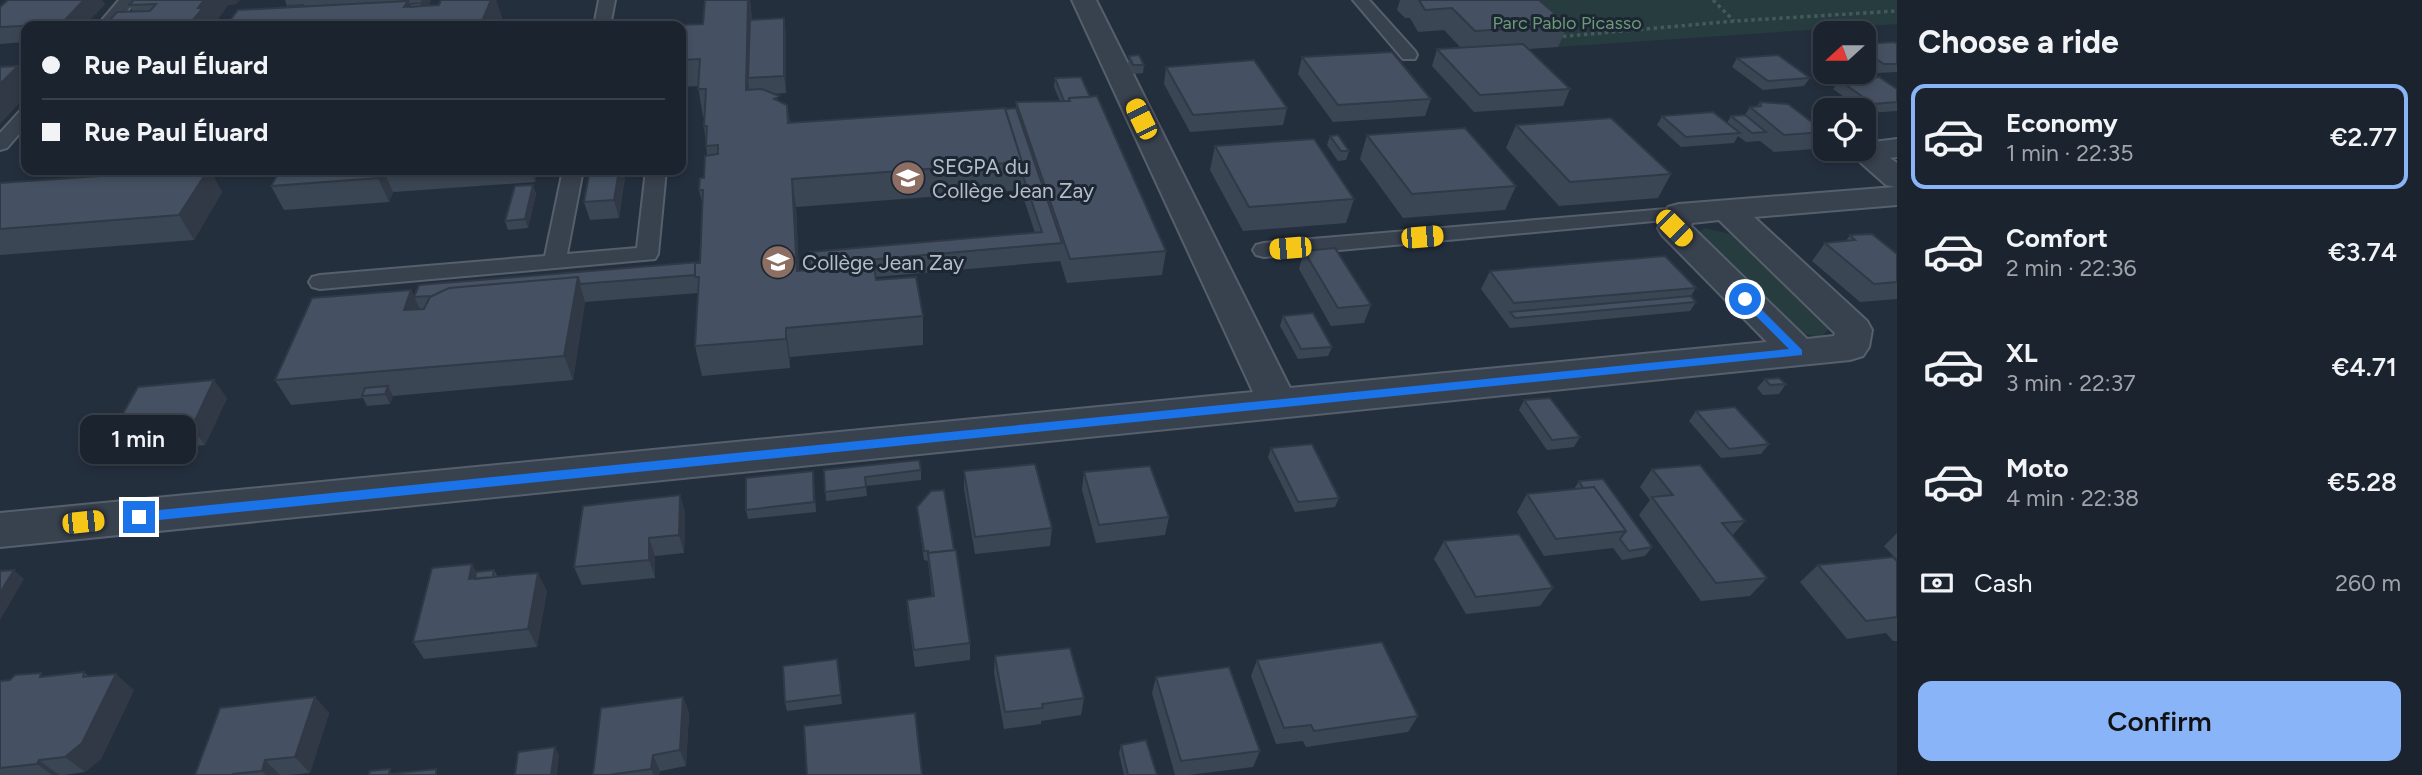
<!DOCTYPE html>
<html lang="en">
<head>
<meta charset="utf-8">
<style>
	body { margin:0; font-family:Figtree,sans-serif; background:#282f3a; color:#f1f3f6; height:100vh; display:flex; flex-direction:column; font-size:26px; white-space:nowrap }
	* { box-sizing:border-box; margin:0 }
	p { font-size:23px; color:#a0a4aa }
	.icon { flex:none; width:38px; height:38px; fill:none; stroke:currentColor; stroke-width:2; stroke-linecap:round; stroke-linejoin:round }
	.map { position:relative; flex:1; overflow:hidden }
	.drawer { display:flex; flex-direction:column; background:#1b232e; width:525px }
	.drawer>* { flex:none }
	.banner { position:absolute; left:21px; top:21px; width:665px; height:154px; border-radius:14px; box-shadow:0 4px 10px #0003,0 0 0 2px #39404a; display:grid; align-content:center; height:154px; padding:0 21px; background:#1b232e }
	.needle { width:46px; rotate:249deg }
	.fabs { position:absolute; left:1813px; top:21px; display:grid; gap:14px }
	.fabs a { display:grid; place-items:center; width:63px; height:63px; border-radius:14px; background:#1b232e; box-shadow:0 4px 10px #0003,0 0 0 2px #39404a; font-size:35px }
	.end { position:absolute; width:32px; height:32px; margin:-16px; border:9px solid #1a73e8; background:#fff; box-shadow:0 0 0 4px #fff }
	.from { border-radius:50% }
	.bubble { position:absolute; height:49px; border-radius:14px; background:#1b232e; box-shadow:0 4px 10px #0003,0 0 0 2px #39404a; font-size:23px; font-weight:600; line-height:49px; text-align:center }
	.car { position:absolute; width:21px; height:42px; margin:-21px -10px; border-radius:9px; box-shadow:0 0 5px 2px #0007; background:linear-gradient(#f5c518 24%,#345 0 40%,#f5c518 0 76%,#345 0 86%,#f5c518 0) }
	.banner b { display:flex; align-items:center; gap:24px; height:66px; font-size:26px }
	.banner b+b { border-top:2px solid #39404a }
	.banner i { width:18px; height:18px; background:#f1f3f6 }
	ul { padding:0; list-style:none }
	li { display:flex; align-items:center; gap:21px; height:105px; margin:0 14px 10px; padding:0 7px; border:4px solid transparent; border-radius:14px }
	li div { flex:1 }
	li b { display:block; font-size:26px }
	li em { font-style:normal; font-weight:600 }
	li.on { border-color:#8ab4f8 }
	li>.icon { width:63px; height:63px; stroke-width:1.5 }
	h2 { padding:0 21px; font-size:32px; line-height:84px }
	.pay { display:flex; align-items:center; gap:18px; height:77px; padding:0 21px; font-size:26px }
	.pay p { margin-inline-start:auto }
	.primary-button { display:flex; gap:14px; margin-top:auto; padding:14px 21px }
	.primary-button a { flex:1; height:80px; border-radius:14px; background:#8ab4f8; color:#111; font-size:28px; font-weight:600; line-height:80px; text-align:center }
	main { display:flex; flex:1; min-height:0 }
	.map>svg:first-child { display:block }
	.green { fill:#263c3f }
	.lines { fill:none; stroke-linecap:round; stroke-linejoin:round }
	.service-casing { stroke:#565f6c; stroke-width:4 }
	.minor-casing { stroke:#565f6c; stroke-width:4 }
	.path { stroke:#44595c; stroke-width:3.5; stroke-dasharray:3.5 3.5; stroke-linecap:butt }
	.service { fill:#38414e; fill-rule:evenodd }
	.minor { fill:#38414e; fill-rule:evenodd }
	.wall { fill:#3b4654; fill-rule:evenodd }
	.shaded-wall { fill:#303945 }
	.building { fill:#455162; stroke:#303945; stroke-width:2 }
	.route { fill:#1a73e8 }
	.labels { text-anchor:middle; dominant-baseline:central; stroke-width:6; stroke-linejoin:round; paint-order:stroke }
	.far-park-label { font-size:18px; fill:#6b9a76; stroke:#1d2633 }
	.poi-label { font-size:21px; fill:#b4bcc9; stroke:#1d2633; text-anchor:start }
</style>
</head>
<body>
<main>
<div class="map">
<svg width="1897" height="775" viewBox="0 0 1897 775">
	<rect width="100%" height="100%" fill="#242f3e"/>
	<!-- green -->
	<path class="green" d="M1506,0H1897V24L1558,47Z
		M1705,228L1730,234L1826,321L1828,330L1821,337L1804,334L1788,325L1696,238L1698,232Z"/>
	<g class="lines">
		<!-- service casing -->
		<g class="service-casing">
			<path id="service" d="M119,0H136L114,26H97Z
				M599,0H615L610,26H594Z
				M1353,0H1369L1415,51L1417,55L1415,59H1403Z
				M26,110V126L7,148L0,150V133L20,111Z
				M563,170H583L567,254L637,248L646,170H666L658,254L655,259L320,289L312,287L309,282L312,277L320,275L545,256Z
				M1679,208L1686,210L1689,214L1686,218L1264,257L1256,255L1253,250L1256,245L1264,243Z"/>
		</g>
		<!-- minor casing -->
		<g class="minor-casing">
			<path id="minor" d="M1072,0H1096L1290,388L1767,342L1662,235L1658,228L1668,207L1679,204L1895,187L1886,185L1859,161L1865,143L1897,139V157L1890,158L1897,163V205L1754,217L1867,321L1872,330L1869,347L1863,356L1850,360L0,547V513L1253,392ZM1719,220L1835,333L1834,336L1807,339L1691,226L1692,223Z"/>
		</g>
		<!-- path -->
		<path class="path" d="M1713,0L1734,21
			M1556,37L1735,21L1897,11"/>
		<!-- service -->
		<use href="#service" class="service"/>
		<!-- minor -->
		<use href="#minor" class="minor"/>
	</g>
	<!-- wall -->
	<path class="wall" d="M134,0L236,4L228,5L213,26H104L133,12L129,5Z
		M285,0H431L428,6L439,5L441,0H496L502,18L499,26H226L286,7L287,6Z
		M705,0H750L752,20L784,18L786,34V93L773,94L780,102L787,105L790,123L1016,108V102L1060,101L1054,87L1055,78L1090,97L1166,251L1162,275L1067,283L1060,261L875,277L876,280L923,316V345L790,357V368L702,376L695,346L698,293L585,302L573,380L393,396L390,404L367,406L363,398L291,405L275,380L411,290L420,309L414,297L700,262L703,206L699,190L704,178L707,155L704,126V117H703L698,86L681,87V26L703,24ZM1020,187L1035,233L810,252L811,270L799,271L796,207L1020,190Z
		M1400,0H1539L1568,25L1558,47L1528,49L1570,89L1563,106L1474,112L1432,66L1437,49L1461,48L1444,30L1418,32L1410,18H1405L1397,10Z
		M105,4L84,26H26V42L0,44V7Z
		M1864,44H1897V72L1878,73L1864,64Z
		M1129,56L1144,65L1143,73L1132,74L1128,65Z
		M1302,57L1431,99L1425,116L1333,122L1298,74Z
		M1737,58L1810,78L1804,86L1763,90L1732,67Z
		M1166,67L1287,108L1283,125L1190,132L1164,84Z
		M1839,80L1897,89V111L1867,113L1833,89Z
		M1760,102L1825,132L1814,149L1774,152L1760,141L1746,142L1738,136L1734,143L1681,147L1657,125L1662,116L1727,123L1731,116L1745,115L1750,107L1757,106Z
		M1516,125L1671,174L1658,198L1559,206L1506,148Z
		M1367,135L1516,186L1505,210L1403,218L1360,159Z
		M1330,136L1349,151L1346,160L1338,161L1327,145Z
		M1215,146L1354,199L1346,223L1243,231L1210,170Z
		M186,170H210L222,192L194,240L0,255V183Z
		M280,170H538L535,182L393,192L389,202L284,210L271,186Z
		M626,170L619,218L590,220L584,202Z
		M533,185L536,194L528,228L508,230L505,221Z
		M1850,235L1897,254V299L1860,302L1812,261L1825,243L1846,241Z
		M1304,251L1371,305L1364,323L1331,326L1299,269Z
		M1490,271L1696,288L1691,296L1696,302L1690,311L1510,328L1481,289Z
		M1283,316L1332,347L1328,356L1298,359L1280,326Z
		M1765,379L1786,384L1779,394L1763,395L1757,388Z
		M227,398L205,445L126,453L111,435Z
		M1524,400L1580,437L1574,447L1547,450L1519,410Z
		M1696,411L1769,444L1761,454L1721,458L1689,421Z
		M1271,448L1339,498L1335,507L1295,512L1268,457Z
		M1652,469L1745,521L1732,536L1767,578L1750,596L1701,601L1639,515L1650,500L1640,487Z
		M824,470H921V480L866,486L867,496L826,501Z
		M964,471L1052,528L1050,546L975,554L964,489Z
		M1084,472L1169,517L1165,535L1096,543L1082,490Z
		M814,481L816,512L748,519L746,510Z
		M1579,481L1652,547L1645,556L1622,560L1613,548L1544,556L1517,512L1527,494L1574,489Z
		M680,495L685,513L684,553L655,556V578L582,585L574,567Z
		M917,507L970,643V660L915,667L908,617L907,600L932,596L928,561L924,560L918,517Z
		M1897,533V560L1884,546Z
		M1444,541L1553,588L1540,606L1466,614L1434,559Z
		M1897,561V641H1893L1886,633L1847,639L1800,582L1818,565Z
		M472,564L476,572L494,570L498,577L547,591L537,647L424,659L413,642Z
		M995,656L1084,698L1081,715L1041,721V724L1004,729L994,673Z
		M837,659L842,704L787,711L785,702Z
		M1257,660L1418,716L1408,732L1306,747L1303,741L1276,744L1251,676Z
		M84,672L88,676L134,690L101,759L85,772L64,775H0V681Z
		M1156,677L1260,751L1253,767L1189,775H1175L1152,693Z
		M315,697L329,713L310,773L288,775H195Z
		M683,697L689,713L686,766L660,771L659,775H593Z
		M1121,745L1157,775H1124L1119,753Z"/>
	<!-- shaded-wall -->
	<path class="shaded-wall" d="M84,0H102L105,4L84,26H62L61,24Z
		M204,0H240L236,4L228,5L213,26H188L198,8Z
		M421,0H431L418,26L404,7L408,1L415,18L422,3Z
		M491,0H496L502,18L499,26H480Z
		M748,0H750L752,18L751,78H748L750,94L746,90Z
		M784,18L786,34V93L784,76Z
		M18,66L26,78V96L0,124V84Z
		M208,170H210L222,192L194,240L179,215Z
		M382,170H383L393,192L389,202L378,178Z
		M531,170H538L535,182Z
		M619,170H626L619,218L614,200Z
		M792,179L796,207L800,300L797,271Z
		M533,185L536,194L528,228L525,219Z
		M578,277L585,302L573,380L564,356Z
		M411,290L422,315L404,310Z
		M786,328L790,357V368L786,339Z
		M214,380L227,398L205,445L192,427Z
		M388,386L393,396L390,404L385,394Z
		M680,495L685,513L684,553L679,535Z
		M649,538L655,556V578L649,560Z
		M472,564L481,582L469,579Z
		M14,570L24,579L0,620V593Z
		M538,573L547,591L537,647L528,629Z
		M116,674L134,690L101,759L85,772L65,757Z
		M315,697L329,713L310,773L295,757Z
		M683,697L689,713L686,766L680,750Z
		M555,747L559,755L557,775H551Z
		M653,755L660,771L659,775H654L651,769Z
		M39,760L59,775H52L37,764Z
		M265,760L280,775H266L262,771Z"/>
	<!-- building -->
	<path class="building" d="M8,0H84L61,24L0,27V7Z
		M134,0H204L198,8H203L188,26H104L117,12L150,11L156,4L129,5Z
		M441,0H491L480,26H226L238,10L408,1L404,7L439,5Z
		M705,0H748L746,90L762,89L779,96L774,99L787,105L788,123L1005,108L1022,162L792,179L797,271L874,264L876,280L916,277L923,316L786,328V339L695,346L699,277H695V263H700L703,190H699L700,178H704L705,156L718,154V145L706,146L707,126H704L706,89H698L700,59L681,60V26H657L703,24Z
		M1419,0H1539L1568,25L1475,31L1452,8L1425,10Z
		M422,3L421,6L411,7L409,4Z
		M303,5L304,6L286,7L287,6Z
		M784,18V76L748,78L750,20Z
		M1894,42L1897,44V64H1884L1864,51V44Z
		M1523,44L1570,89L1480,95L1437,49Z
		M1392,52L1431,99L1338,105L1302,57Z
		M1139,55L1144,65H1133L1129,56Z
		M1778,55L1810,78L1768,81L1737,58Z
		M1254,60L1287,108L1193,115L1166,67Z
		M18,66L0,84V67Z
		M1081,77L1090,97L1069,98V101H1064L1055,78Z
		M1879,77L1897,89V102L1873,104L1839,80Z
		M1097,96L1166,251L1070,259L1016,102L1070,101L1069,98Z
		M1760,102L1788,104L1825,132L1784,135L1750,107L1761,106Z
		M1016,108L1062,243L810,265V252L1042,232L1021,170L1022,162L1005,109Z
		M1713,112L1740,133L1686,137L1662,116Z
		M1745,115L1766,132L1752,133L1731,116Z
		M1611,118L1671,174L1570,182L1516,125Z
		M1465,128L1516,186L1412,194L1367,135Z
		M1338,135L1349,151H1341L1330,136Z
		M1314,139L1354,199L1249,207L1215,146Z
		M186,170H208L179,215L0,229V183Z
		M280,170H382L378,178L271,186Z
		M590,170H619L614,200L584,202Z
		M533,185L525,219L505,221L515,186Z
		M1872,234L1897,254V282L1874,284L1825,243L1855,240L1850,235Z
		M1335,248L1371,305L1338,308L1304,251Z
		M1665,256L1696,288L1514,303L1490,271Z
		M700,262L695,263V275L580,284L578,277L449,288L432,296L414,297L419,285Z
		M578,277L564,356L275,380L312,298L411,290L404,310L424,309L430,297L449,288Z
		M1691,296L1696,302L1515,318L1510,312Z
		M1313,313L1332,347L1301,349L1283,316Z
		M1779,378L1786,384L1770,385L1765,379Z
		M214,380L192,427L111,435L138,387Z
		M388,386L385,394L362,396L365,388Z
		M1550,398L1580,437L1552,440L1524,400Z
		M1735,407L1769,444L1729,449L1696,411Z
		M1312,444L1339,498L1298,502L1271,448Z
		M919,460L921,470L865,477L866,487L825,492L824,470Z
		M1035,464L1052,528L975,537L964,471Z
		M1700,465L1745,521L1722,523L1767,578L1716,583L1652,497L1673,495L1652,469Z
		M1150,466L1169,517L1099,525L1084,472Z
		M813,471L814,502L746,510V478Z
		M1603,479L1652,547L1629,551L1620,539L1626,531L1594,487L1583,488L1579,481Z
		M1594,487L1626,531L1556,539L1527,494Z
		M944,490L954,550L928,553L929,561L928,551H924L917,507L931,491Z
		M680,495L679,535L649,538V560L574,567L583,506Z
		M1519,534L1553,588L1476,597L1444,541Z
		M956,550L970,643L914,650L907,600L934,596L928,553Z
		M1893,557L1897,561V617L1866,621L1818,565Z
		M472,564L469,579L538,573L528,629L413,642L432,568Z
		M14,570L0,593V571Z
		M494,570L493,577L475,579L476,572Z
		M1382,642L1418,716L1314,731L1311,725L1284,728L1257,660Z
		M1070,648L1084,698L1042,704L1043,708L1005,712L995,656Z
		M837,659L841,695L785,702L783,666Z
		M1229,667L1260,751L1181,761L1156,677Z
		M84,672L83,677L116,674L82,743L65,757L39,760L37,764L0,768V681L10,680L15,675L41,673L40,677Z
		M315,697L295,757L265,760L262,771L233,774V775H195L220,708Z
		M683,697L680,750L653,755L651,769L608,775H593L601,708Z
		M915,713L922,775H807L804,726Z
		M1146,740L1157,775H1128L1121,745Z
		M555,747L551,775H515L518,752Z
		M390,769L389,774L436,769V775H369L370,771Z"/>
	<!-- route -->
	<path class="route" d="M1741,297H1749L1802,350V355L139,522L132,517L139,512L1789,349L1741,301Z"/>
	<!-- icons -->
	<defs>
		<g id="school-disc" transform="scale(1.75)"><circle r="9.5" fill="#8d6e63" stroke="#1d2633"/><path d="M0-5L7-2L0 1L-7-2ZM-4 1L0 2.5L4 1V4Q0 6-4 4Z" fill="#fff"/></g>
	</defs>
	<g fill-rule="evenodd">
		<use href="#school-disc" x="908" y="178"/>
		<use href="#school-disc" x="778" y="262"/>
	</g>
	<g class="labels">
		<!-- far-park labels -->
		<g class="far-park-label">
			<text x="1567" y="23">Parc Pablo Picasso</text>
		</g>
		<!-- poi labels -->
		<g class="poi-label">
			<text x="932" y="166">SEGPA du<tspan x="932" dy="24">Collège Jean Zay</tspan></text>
			<text x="802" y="262">Collège Jean Zay</text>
		</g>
	</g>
</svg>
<div class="fabs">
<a><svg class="needle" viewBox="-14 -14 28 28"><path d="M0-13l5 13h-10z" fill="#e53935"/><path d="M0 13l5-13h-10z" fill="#a0a4aa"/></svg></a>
<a><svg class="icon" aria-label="locate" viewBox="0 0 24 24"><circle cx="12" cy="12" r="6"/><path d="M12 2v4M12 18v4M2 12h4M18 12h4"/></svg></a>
</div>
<i class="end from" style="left:1745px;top:299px"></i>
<i class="end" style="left:139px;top:517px"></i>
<div class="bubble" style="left:80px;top:415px;width:116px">1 min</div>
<i class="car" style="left:1141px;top:119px;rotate:334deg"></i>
<i class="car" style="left:1674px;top:228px;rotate:135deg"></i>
<i class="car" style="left:1422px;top:237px;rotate:85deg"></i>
<i class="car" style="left:1290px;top:248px;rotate:265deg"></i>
<i class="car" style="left:83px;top:522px;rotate:84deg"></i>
<div class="banner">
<b><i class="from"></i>Rue Paul Éluard</b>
<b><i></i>Rue Paul Éluard</b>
</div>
</div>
<section class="drawer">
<h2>Choose a ride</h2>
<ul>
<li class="on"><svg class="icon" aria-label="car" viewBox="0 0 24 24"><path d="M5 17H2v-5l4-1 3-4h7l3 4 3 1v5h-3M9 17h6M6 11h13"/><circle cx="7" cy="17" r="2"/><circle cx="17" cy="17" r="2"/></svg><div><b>Economy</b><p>1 min · 22:35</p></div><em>€2.77</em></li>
<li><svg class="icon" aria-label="car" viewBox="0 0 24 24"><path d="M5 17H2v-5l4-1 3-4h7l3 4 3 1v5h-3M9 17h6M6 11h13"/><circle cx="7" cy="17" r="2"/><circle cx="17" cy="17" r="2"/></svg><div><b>Comfort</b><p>2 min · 22:36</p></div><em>€3.74</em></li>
<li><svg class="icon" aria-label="car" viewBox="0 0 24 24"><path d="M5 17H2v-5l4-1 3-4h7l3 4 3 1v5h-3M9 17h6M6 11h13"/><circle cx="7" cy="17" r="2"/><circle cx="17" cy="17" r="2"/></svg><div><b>XL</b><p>3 min · 22:37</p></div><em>€4.71</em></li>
<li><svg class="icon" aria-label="car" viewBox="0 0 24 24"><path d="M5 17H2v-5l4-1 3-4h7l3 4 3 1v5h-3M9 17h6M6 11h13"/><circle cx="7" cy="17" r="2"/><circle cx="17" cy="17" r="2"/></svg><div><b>Moto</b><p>4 min · 22:38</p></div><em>€5.28</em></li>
</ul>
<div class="pay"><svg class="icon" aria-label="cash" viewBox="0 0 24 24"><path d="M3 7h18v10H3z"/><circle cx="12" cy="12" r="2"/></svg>Cash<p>260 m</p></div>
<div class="primary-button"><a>Confirm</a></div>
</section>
</main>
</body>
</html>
